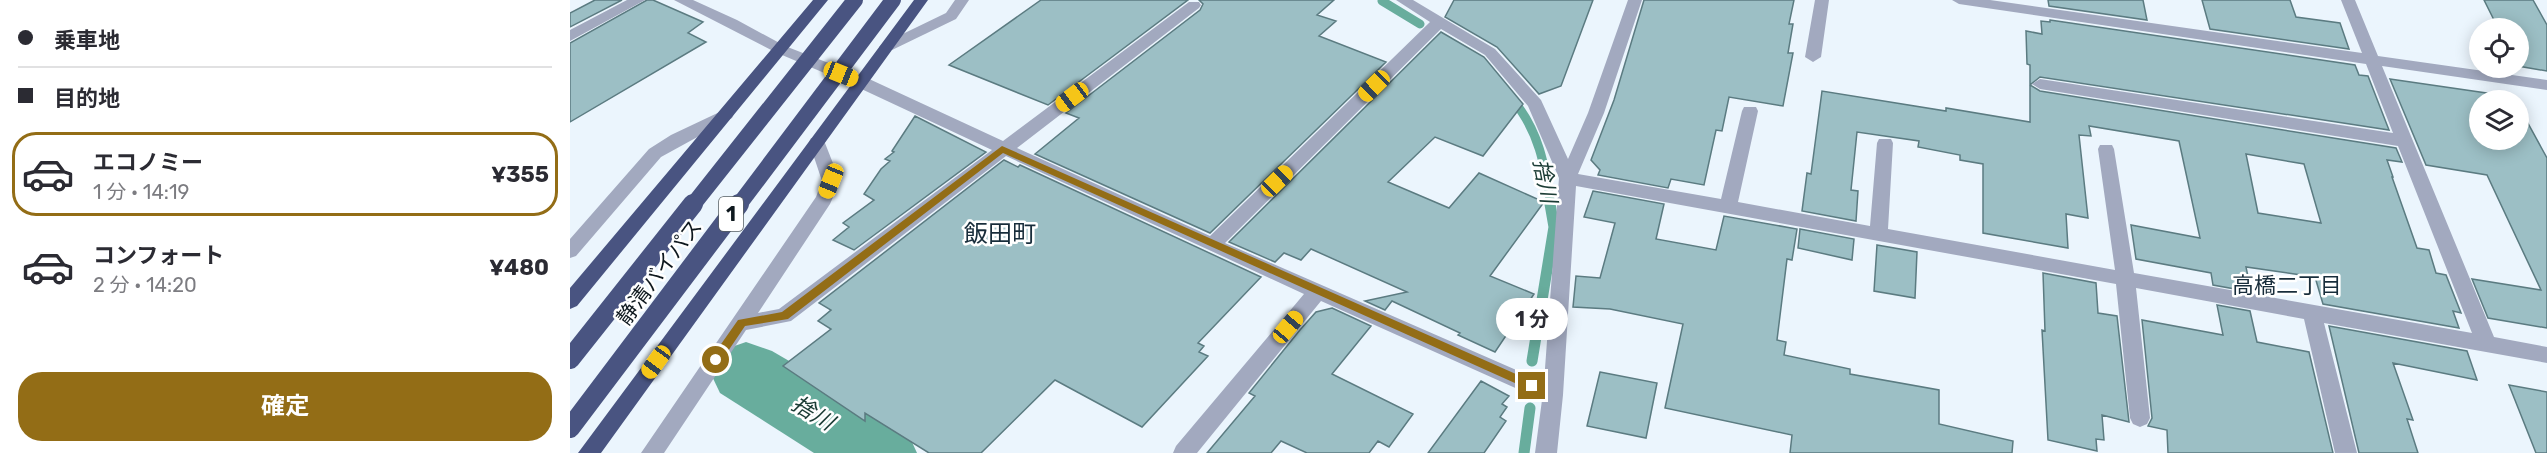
<!DOCTYPE html>
<html lang="ja">
<head>
<meta charset="utf-8">
<style>
	body { margin:0; font-family:Rubik,"Noto Sans JP",sans-serif; background:#f7f7f7; color:#2b2b33; height:100vh; display:flex; flex-direction:column; font-size:22px; white-space:nowrap }
	* { box-sizing:border-box; margin:0 }
	p { font-size:20px; color:#7c7c81 }
	.icon { flex:none; width:33px; height:33px; fill:none; stroke:currentColor; stroke-width:2; stroke-linecap:round; stroke-linejoin:round }
	.map { position:relative; flex:1; overflow:hidden }
	.sheet { display:flex; flex-direction:column; background:#fff; width:570px }
	.sheet>* { flex:none }
	.guide { display:grid; align-content:center; height:132px; padding:0 18px; background:#fff }
	.controls { position:absolute; left:1899px; top:18px; display:grid; gap:12px }
	.controls a { display:grid; place-items:center; width:60px; height:60px; border-radius:50%; background:#fff; box-shadow:0 3px 15px #0003; font-size:30px }
	.end { position:absolute; width:27px; height:27px; margin:-14px; border:8px solid #936d16; background:#fff; box-shadow:0 0 0 3px #fff }
	.from { border-radius:50% }
	.bubble { position:absolute; height:42px; border-radius:21px; background:#fff; box-shadow:0 3px 15px #0003; font-size:20px; font-weight:700; line-height:42px; text-align:center }
	.car { position:absolute; width:18px; height:36px; margin:-18px -9px; border-radius:8px; box-shadow:0 0 4px 2px #0007; background:linear-gradient(#f5c518 24%,#345 0 40%,#f5c518 0 76%,#345 0 86%,#f5c518 0) }
	.guide b { display:flex; align-items:center; gap:21px; height:57px; font-size:22px }
	.guide b+b { border-top:2px solid #e1e1e2 }
	.guide i { width:15px; height:15px; background:#2b2b33 }
	ul { padding:0; list-style:none }
	li { display:flex; align-items:center; gap:18px; height:84px; margin:0 12px 9px; padding:0 6px; border:3px solid transparent; border-radius:24px }
	li div { flex:1 }
	li b { display:block; font-size:22px }
	li em { font-style:normal; font-weight:700 }
	li.on { border-color:#936d16 }
	li>.icon { width:54px; height:54px; stroke-width:1.5 }
	.cta { display:flex; gap:12px; margin-top:auto; padding:12px 18px }
	.cta a { flex:1; height:69px; border-radius:24px; background:#936d16; color:#fff; font-size:24px; font-weight:700; line-height:69px; text-align:center }
	main { display:flex; flex:1; min-height:0 }
	.map>svg:first-child { display:block }
	.lines { fill:none; stroke-linecap:round; stroke-linejoin:round }
	.stream-far1 { stroke:#68ad9d; stroke-width:9 }
	.stream { stroke:#68ad9d; stroke-width:11 }
	.river { fill:#68ad9d; fill-rule:evenodd }
	.building { fill:#9cbfc5; stroke:#5b7b81; stroke-width:1.5; fill-rule:evenodd }
	.minor { fill:#a2a9bf; fill-rule:evenodd }
	.highway { fill:#495481; fill-rule:evenodd }
	.highway-bridge-far1 { stroke:#495481; stroke-width:16 }
	.highway-bridge { stroke:#495481; stroke-width:20 }
	.route { fill:#936d16 }
	.labels { text-anchor:middle; dominant-baseline:central; stroke-width:5; stroke-linejoin:round; paint-order:stroke }
	.shield { fill:#fff; stroke:#565d62; stroke-width:1.5 }
	.shield-label { font-size:20px; font-weight:bold; fill:#0e181e }
	.street-label { font-size:21px; fill:#0e181e; stroke:#fff }
	.water-label { font-size:22px; font-style:italic; fill:#1b3c35; stroke:#fff }
	.neighbourhood-label { font-size:22px; fill:#182d3b; stroke:#fff }
	.quarter-label { font-size:24px; fill:#182d3b; stroke:#fff }
</style>
</head>
<body>
<main>
<section class="sheet">
<div class="guide">
<b><i class="from"></i>乗車地</b>
<b><i></i>目的地</b>
</div>
<ul>
<li class="on"><svg class="icon" aria-label="car" viewBox="0 0 24 24"><path d="M5 17H2v-5l4-1 3-4h7l3 4 3 1v5h-3M9 17h6M6 11h13"/><circle cx="7" cy="17" r="2"/><circle cx="17" cy="17" r="2"/></svg><div><b>エコノミー</b><p>1 分 · 14:19</p></div><em>¥355</em></li>
<li><svg class="icon" aria-label="car" viewBox="0 0 24 24"><path d="M5 17H2v-5l4-1 3-4h7l3 4 3 1v5h-3M9 17h6M6 11h13"/><circle cx="7" cy="17" r="2"/><circle cx="17" cy="17" r="2"/></svg><div><b>コンフォート</b><p>2 分 · 14:20</p></div><em>¥480</em></li>
</ul>
<div class="cta"><a>確定</a></div>
</section>
<div class="map">
<svg width="1977" height="453" viewBox="0 0 1977 453">
	<rect width="100%" height="100%" fill="#ebf5fd"/>
	<g class="lines">
		<!-- stream-far1 -->
		<path class="stream-far1" d="M812,1L850,24
			M942,99C969,130 975,166 981,206"/>
		<!-- stream -->
		<path class="stream" d="M962,361L984,227L980,204
			M954,453L960,408"/>
		<!-- river -->
		<path class="river" d="M176,342L202,351L336,429L347,453H244L150,393L140,372L150,351Z"/>
	</g>
	<!-- building -->
	<path class="building" d="M25,0H52L0,27V13Z
		M77,0H83L133,22L118,33L136,42L0,122V43Z
		M471,0H618L478,105L379,65Z
		M629,0H764L747,15L766,21L749,36L816,62L640,233L465,154L509,118L496,113L630,10L633,4Z
		M884,0H1023L991,86L969,94L927,47L875,17Z
		M1074,0H1224L1219,24H1223L1218,53H1223L1213,106L1159,97L1152,131L1146,130L1134,185L1101,179L1098,188L1028,175L1030,170L1021,160L1044,100Z
		M1478,0H1573L1577,20L1479,6Z
		M1632,0H1720L1726,17L1770,23L1779,49L1640,29Z
		M1914,0H1963L1977,25V71L1948,66V28H1928Z
		M1480,20L1785,65L1789,75L1798,76L1819,130L1470,77L1460,85L1470,91L1826,148L1832,162L1817,160L1823,177H1822L1847,248L1859,250L1866,273L1876,275L1891,313L1883,311L1889,328L1753,304L1745,277L1676,267L1680,286L1674,284L1676,291L1643,285L1641,273L1566,259L1561,225L1630,238L1609,141L1519,126L1521,136L1509,135L1518,218L1496,214L1498,248L1413,233V164L1390,160V155L1348,147L1349,141L1287,132L1281,190L1288,191L1286,221L1232,211L1237,173L1241,174L1252,91L1376,111V108L1460,122V65L1457,64L1456,31L1472,34L1471,21L1480,22ZM1676,154L1734,164L1751,223L1688,213Z
		M871,32L914,57L953,104L913,156L865,137L818,182L879,208L909,173L974,202L920,276L964,294L925,352L888,335L890,333L822,301L815,310L795,301L837,292L741,249L731,260L714,253L705,262L659,242Z
		M1820,79L1944,97L1946,100H1910V140H1948V105L1977,158V328L1918,318L1902,279L1971,290L1917,175L1856,165Z
		M345,116L416,152L284,250L263,240L279,227L273,223L304,200L294,194L311,169L320,161L315,159L324,152L322,151Z
		M434,160L448,167L450,165L691,277L628,343L634,346L629,352L638,356L572,427L485,380L411,453H359L295,413V421L213,366L261,329L248,321L261,310L249,303Z
		M1023,191L1094,204L1086,239L1146,250L1154,216L1227,229L1222,260L1217,259L1207,340L1216,342L1214,355L1280,369V374L1369,390V424L1443,441L1442,453H1220L1222,435L1095,408L1113,324L1040,309L1003,307L1006,276L1030,278L1045,223L1014,217Z
		M1230,229L1284,239L1282,260L1228,248Z
		M1307,245L1347,252L1345,298L1304,291Z
		M1473,273L1526,283L1528,313L1547,316L1559,422L1532,415L1534,440L1526,439L1527,451L1478,440L1472,330L1475,331Z
		M1647,305L1680,311L1687,342L1739,352L1763,453H1598L1597,430L1578,426L1582,418L1572,320L1653,335Z
		M762,308L801,326L762,374L843,414L819,447L808,441L799,453H737L711,441L701,453H637L685,396L679,393L730,330L746,312Z
		M1759,326L1897,351L1907,380L1823,363L1843,420L1837,419L1848,453H1789Z
		M1030,372L1087,383L1076,438L1017,426Z
		M911,381L939,396L932,404L937,407L930,417L936,421L914,453H858Z
		M1939,385L1977,392V453H1966Z"/>
	<g class="lines">
		<!-- minor -->
		<path class="minor" d="M57,0H75L0,41V30Z
			M104,0H123L167,20L215,46L297,78L433,141L619,2H629L631,5L629,8L447,148L640,236L860,22L826,0H843L925,49L971,100L998,159L1018,113L1058,0H1072L1034,113L1008,174L1151,199L1172,111L1174,107H1186L1188,111L1168,202L1300,226L1307,143L1309,139H1321L1323,143L1318,229L1545,270L1528,149L1530,145H1542L1544,149L1564,273L1902,333L1828,146L1470,89L1462,84L1470,79L1823,133L1796,64L1389,4L1382,0H1420L1792,53L1771,0H1785L1808,56L1977,80V90L1812,66L1924,337L1977,347V363L1754,323L1787,453H1765L1734,319L1566,288L1580,418L1577,424L1570,427L1563,424L1560,418L1546,284L1006,186L993,395L987,453H965L972,400L751,301L627,453H603L606,446L734,294L436,156L221,321L176,330L94,453H71L246,197L252,181L239,142L241,138H253L270,181L260,204L188,313L209,309L422,150L285,86L205,52ZM871,29L915,55L958,106L989,178L974,382L655,243Z
			M385,0H399L386,19L322,50H312L309,47L312,44L376,13Z
			M1245,0H1259L1251,57L1243,62L1235,57Z
			M156,109L162,110L164,114L162,118L91,157L6,256L0,258V239L79,149L101,135Z"/>
		<!-- highway -->
		<path class="highway" d="M243,0H258L7,306L0,309V288Z
			M344,0H358L31,453H8Z"/>
		<!-- highway-bridge-far1 -->
		<path class="highway-bridge-far1" d="M122,206L285,0
			M168,206L323,0"/>
		<!-- highway-bridge -->
		<path class="highway-bridge" d="M0,359L123,204
			M0,428L169,204"/>
	</g>
	<!-- route -->
	<path class="route" d="M432,146L966,383L967,386L962,391L958,389L433,153L218,319L175,326L150,363H142V357L168,320L212,312Z"/>
	<g class="labels">
		<!-- shield labels -->
		<rect class="shield" x="149" y="197" width="24" height="34" rx="4.5"/>
		<g class="shield-label">
			<text x="161" y="214">1</text>
		</g>
		<!-- street labels -->
		<g class="street-label">
			<text transform="translate(89 272) rotate(-53)">静清バイパス</text>
		</g>
		<!-- water labels -->
		<g class="water-label">
			<text transform="translate(975 181) rotate(79)">捨川</text>
			<text transform="translate(243 413) rotate(31)">捨川</text>
		</g>
		<!-- neighbourhood labels -->
		<g class="neighbourhood-label">
			<text x="1717" y="285">高橋二丁目</text>
		</g>
		<!-- quarter labels -->
		<g class="quarter-label">
			<text x="430" y="234">飯田町</text>
		</g>
	</g>
</svg>
<div class="controls">
<a><svg class="icon" aria-label="locate" viewBox="0 0 24 24"><circle cx="12" cy="12" r="6"/><path d="M12 2v4M12 18v4M2 12h4M18 12h4"/></svg></a>
<a><svg class="icon" aria-label="layers" viewBox="0 0 24 24"><path d="M12 4l9 5-9 5-9-5zM3 14l9 5 9-5"/></svg></a>
</div>
<i class="end from" style="left:146px;top:360px"></i>
<i class="end" style="left:962px;top:386px"></i>
<div class="bubble" style="left:926px;top:298px;width:72px">1 分</div>
<i class="car" style="left:271px;top:74px;rotate:112deg"></i>
<i class="car" style="left:804px;top:86px;rotate:226deg"></i>
<i class="car" style="left:502px;top:97px;rotate:233deg"></i>
<i class="car" style="left:261px;top:181px;rotate:202deg"></i>
<i class="car" style="left:707px;top:181px;rotate:46deg"></i>
<i class="car" style="left:718px;top:327px;rotate:40deg"></i>
<i class="car" style="left:86px;top:362px;rotate:216deg"></i>
</div>
</main>
</body>
</html>
